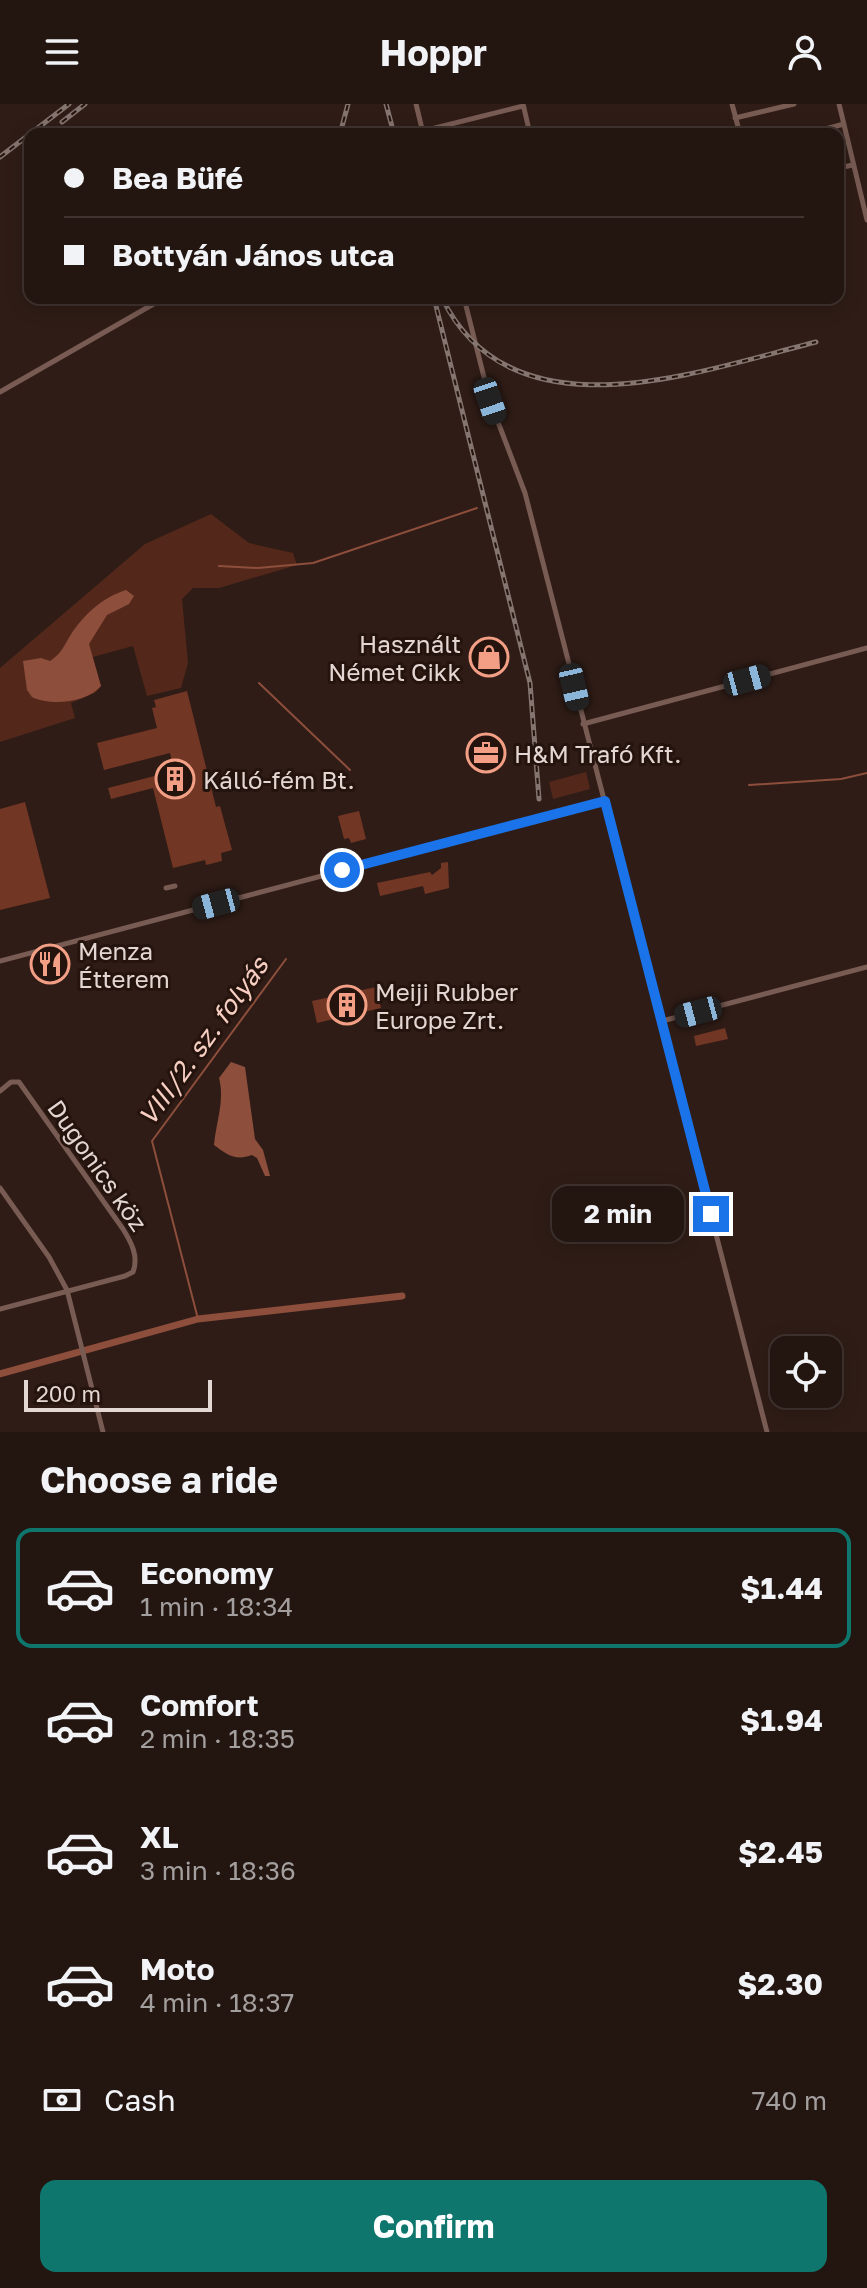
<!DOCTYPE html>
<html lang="en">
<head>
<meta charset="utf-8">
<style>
	body { margin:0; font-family:"Golos Text",sans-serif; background:#2b1e19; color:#f1f3f6; height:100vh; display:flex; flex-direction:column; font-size:30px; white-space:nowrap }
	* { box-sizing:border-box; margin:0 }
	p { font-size:26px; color:#a39f9f }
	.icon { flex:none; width:44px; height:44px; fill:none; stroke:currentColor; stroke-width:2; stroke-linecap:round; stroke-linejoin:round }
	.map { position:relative; height:1328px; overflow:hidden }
	.drawer { display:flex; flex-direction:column; background:#231510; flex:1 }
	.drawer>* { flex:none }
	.hud { position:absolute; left:24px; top:24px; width:820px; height:176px; border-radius:16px; box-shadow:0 4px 20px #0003,0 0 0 2px #403430; display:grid; align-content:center; height:176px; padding:0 40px; background:#231510 }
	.tools { position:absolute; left:770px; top:1232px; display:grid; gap:16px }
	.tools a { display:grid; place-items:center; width:72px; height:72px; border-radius:16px; background:#231510; box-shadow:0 4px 20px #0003,0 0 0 2px #403430; font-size:40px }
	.scale { position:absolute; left:24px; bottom:20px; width:188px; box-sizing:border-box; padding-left:8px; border:4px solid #e4d7d3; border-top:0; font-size:22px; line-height:28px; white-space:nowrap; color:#e4d7d3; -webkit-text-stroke:6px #25130d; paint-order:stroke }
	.end { position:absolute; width:36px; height:36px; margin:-18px; border:10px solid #1a73e8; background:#fff; box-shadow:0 0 0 4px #fff }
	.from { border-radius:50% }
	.bubble { position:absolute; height:56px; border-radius:16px; background:#231510; box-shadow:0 4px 20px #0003,0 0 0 2px #403430; font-size:26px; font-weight:700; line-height:56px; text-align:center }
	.car { position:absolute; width:24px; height:48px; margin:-24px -12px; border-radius:10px; box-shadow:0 0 6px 2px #0007; background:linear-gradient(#222 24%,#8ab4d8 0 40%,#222 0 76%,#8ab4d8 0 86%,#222 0) }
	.hud b { display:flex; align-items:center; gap:28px; height:76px; font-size:30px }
	.hud b+b { border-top:2px solid #403430 }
	.hud i { width:20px; height:20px; background:#f1f3f6 }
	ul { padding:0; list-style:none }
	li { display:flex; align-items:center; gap:24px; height:120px; margin:0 16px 12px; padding:0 24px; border:4px solid transparent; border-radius:16px }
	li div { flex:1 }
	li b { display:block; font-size:30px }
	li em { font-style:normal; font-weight:700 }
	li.current { border-color:#0f766e }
	li>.icon { width:72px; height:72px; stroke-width:1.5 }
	h2 { padding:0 40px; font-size:36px; line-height:96px }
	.pay { display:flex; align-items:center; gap:20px; height:88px; padding:0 40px; font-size:30px }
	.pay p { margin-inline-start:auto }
	.button { display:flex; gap:16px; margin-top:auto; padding:16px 40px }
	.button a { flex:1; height:92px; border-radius:16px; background:#0f766e; color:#fff; font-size:32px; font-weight:700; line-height:92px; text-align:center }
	header { display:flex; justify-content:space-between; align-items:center; height:104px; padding:0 40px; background:#231510; font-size:36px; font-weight:700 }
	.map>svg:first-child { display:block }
	.green { fill:#53281b }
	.water { fill:#8d4e3c }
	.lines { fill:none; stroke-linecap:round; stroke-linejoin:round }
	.stream { stroke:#8d4e3c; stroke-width:2 }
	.canal { stroke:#8d4e3c; stroke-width:7 }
	.building { fill:#723624 }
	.street { stroke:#785b53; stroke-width:5 }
	.rail-casing { stroke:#857570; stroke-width:5 }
	.rail { stroke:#25130d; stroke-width:2; stroke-dasharray:6; stroke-linecap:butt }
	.route { stroke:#1a73e8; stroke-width:10 }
	.labels { text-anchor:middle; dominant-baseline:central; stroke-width:6; stroke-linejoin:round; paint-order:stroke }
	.poi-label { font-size:24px; fill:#e4d7d3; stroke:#25130d; text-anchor:start }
	.street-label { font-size:24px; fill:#e4d7d3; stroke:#25130d }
	.water-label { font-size:26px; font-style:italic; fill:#f6cec2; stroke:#25130d }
</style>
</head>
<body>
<header><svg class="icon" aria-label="menu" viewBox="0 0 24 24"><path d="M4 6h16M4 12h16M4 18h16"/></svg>Hoppr<svg class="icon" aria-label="person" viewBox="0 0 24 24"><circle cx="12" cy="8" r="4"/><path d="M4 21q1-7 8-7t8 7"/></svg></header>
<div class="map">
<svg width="867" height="1328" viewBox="0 0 867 1328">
	<rect width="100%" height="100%" fill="#2f1c16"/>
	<!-- green -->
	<path class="green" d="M211,410L249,439L293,449L297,461L219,484H193L182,495L188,559L181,584L147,592L133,542L93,553L101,582L95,589L71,599L75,614L0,638V564L145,440Z
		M586,668L590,685L553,695L549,678Z"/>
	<!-- water -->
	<path class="water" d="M126,486L134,492L129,500L107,511L89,540L101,582C87,599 50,602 32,593L27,586L23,557L41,554L50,557C62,549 63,543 70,532C83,511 103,493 126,486Z
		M231,958L245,963L255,1035L263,1046L270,1072H265L257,1054L252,1051C236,1057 227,1051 214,1041C216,1018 225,997 219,974Z"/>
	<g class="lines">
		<!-- stream -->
		<path class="stream" d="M219,462L258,464L313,459L477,404
			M259,579L350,666
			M749,681L841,675L867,669
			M198,1215L152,1037L286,855"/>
		<!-- canal -->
		<path class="canal" d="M0,1270L198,1215L402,1192"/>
	</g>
	<!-- building -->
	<path class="building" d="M187,587L216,703L220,702L232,746L221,749L222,757L206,761L205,756L173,764L153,684L111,695L108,684L174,667L170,649L104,666L97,639L157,624L152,604L156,603L154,596Z
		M25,698L50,794L0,806V705Z
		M359,707L366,735L351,739L349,734L344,735L338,712Z
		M448,758L449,784L425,790L423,782L380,792L377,779L430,768L432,771L441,764V759Z
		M376,883L381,904L317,919L312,897Z
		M725,924L728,935L696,942L694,932Z"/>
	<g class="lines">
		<!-- street -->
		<path class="street" d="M416,0L423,29
			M523,0L530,30
			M732,0L740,30
			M839,0L867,116
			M735,14L794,0
			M423,27L523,2
			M807,30L844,20
			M838,64L853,61
			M464,194L490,297L525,389L767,1328
			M0,288L164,194
			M583,620L867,544
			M166,784L175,782
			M0,857L605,697
			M662,917L867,863
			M0,987L11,978H19L123,1125C131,1138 139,1152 133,1168L125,1172L0,1205
			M0,1084L49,1153L67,1186L103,1328"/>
		<!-- rail casing -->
		<g class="rail-casing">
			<path id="rail" d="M386,0L394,30
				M62,18L85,0
				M340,30L348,0
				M0,53L69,0
				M434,194L530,579L539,695
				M442,194C512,337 700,267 816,238"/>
		</g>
		<!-- rail -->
		<use href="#rail" class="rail"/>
	</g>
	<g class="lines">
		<!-- route -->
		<path class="route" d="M342,766L605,697L711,1110"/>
	</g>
	<!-- icons -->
	<defs>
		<g id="shop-ring" transform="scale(2)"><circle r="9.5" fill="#25130d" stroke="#f39f85" stroke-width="1.5"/><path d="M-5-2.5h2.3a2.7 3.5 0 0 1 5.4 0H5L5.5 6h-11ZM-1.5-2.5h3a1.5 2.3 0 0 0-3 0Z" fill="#f39f85"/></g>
		<g id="office-ring" transform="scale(2)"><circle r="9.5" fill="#25130d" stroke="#f39f85" stroke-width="1.5"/><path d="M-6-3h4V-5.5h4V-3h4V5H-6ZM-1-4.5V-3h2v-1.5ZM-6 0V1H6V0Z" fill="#f39f85"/></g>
		<g id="building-ring" transform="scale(2)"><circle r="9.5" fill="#25130d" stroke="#f39f85" stroke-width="1.5"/><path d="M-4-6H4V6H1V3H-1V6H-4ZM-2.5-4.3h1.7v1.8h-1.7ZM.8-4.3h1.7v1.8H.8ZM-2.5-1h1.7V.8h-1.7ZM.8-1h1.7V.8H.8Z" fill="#f39f85"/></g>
		<g id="restaurant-ring" transform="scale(2)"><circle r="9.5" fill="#25130d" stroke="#f39f85" stroke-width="1.5"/><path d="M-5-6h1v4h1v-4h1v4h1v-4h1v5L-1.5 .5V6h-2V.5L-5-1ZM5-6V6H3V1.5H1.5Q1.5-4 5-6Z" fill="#f39f85"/></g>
	</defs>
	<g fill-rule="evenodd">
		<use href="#shop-ring" x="489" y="553"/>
		<use href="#office-ring" x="486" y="649"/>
		<use href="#building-ring" x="175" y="675"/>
		<use href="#restaurant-ring" x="50" y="860"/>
		<use href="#building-ring" x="347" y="901"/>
	</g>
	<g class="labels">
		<!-- poi labels -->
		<g class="poi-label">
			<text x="461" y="539" text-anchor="end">Használt<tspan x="461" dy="28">Német Cikk</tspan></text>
			<text x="514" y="649">H&amp;M Trafó Kft.</text>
			<text x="203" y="675">Kálló-fém Bt.</text>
			<text x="78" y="846">Menza<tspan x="78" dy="28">Étterem</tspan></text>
			<text x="375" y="887">Meiji Rubber<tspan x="375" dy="28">Europe Zrt.</tspan></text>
		</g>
		<!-- street labels -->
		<g class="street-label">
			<text transform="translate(98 1061) rotate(55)">Dugonics köz</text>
		</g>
		<!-- water labels -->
		<g class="water-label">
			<text transform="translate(203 937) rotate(-54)">VIII/2. sz. folyás</text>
		</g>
	</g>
</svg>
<div class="tools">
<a><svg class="icon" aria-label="locate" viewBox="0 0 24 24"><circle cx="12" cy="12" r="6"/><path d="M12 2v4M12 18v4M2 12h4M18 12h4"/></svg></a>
</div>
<div class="scale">200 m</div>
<i class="end from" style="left:342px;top:766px"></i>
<i class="end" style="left:711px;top:1110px"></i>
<div class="bubble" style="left:552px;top:1082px;width:132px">2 min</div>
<i class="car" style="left:490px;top:297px;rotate:161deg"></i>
<i class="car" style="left:747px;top:576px;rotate:75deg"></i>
<i class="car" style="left:574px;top:583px;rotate:167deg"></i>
<i class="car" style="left:216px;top:800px;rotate:255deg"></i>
<i class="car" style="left:698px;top:908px;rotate:255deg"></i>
<div class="hud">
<b><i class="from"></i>Bea Büfé</b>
<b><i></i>Bottyán János utca</b>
</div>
</div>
<section class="drawer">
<h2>Choose a ride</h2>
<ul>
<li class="current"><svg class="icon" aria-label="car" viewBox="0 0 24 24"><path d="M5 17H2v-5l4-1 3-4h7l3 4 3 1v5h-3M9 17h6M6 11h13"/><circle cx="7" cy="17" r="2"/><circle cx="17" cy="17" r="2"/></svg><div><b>Economy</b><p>1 min · 18:34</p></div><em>$1.44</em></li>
<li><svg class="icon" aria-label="car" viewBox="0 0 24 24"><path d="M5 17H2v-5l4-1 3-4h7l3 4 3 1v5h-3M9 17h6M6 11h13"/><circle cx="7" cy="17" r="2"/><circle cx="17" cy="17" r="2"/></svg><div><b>Comfort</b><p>2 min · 18:35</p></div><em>$1.94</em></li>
<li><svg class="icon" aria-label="car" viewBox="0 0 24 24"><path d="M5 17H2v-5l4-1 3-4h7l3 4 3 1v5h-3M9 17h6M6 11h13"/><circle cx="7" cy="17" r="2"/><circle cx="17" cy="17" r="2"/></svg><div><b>XL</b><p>3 min · 18:36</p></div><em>$2.45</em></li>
<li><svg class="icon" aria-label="car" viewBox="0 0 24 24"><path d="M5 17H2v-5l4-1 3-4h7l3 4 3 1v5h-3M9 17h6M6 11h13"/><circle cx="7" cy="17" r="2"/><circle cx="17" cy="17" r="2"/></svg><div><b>Moto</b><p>4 min · 18:37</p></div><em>$2.30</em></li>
</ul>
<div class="pay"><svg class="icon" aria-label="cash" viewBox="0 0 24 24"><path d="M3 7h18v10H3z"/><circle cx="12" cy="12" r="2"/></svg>Cash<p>740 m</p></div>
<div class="button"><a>Confirm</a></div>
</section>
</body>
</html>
